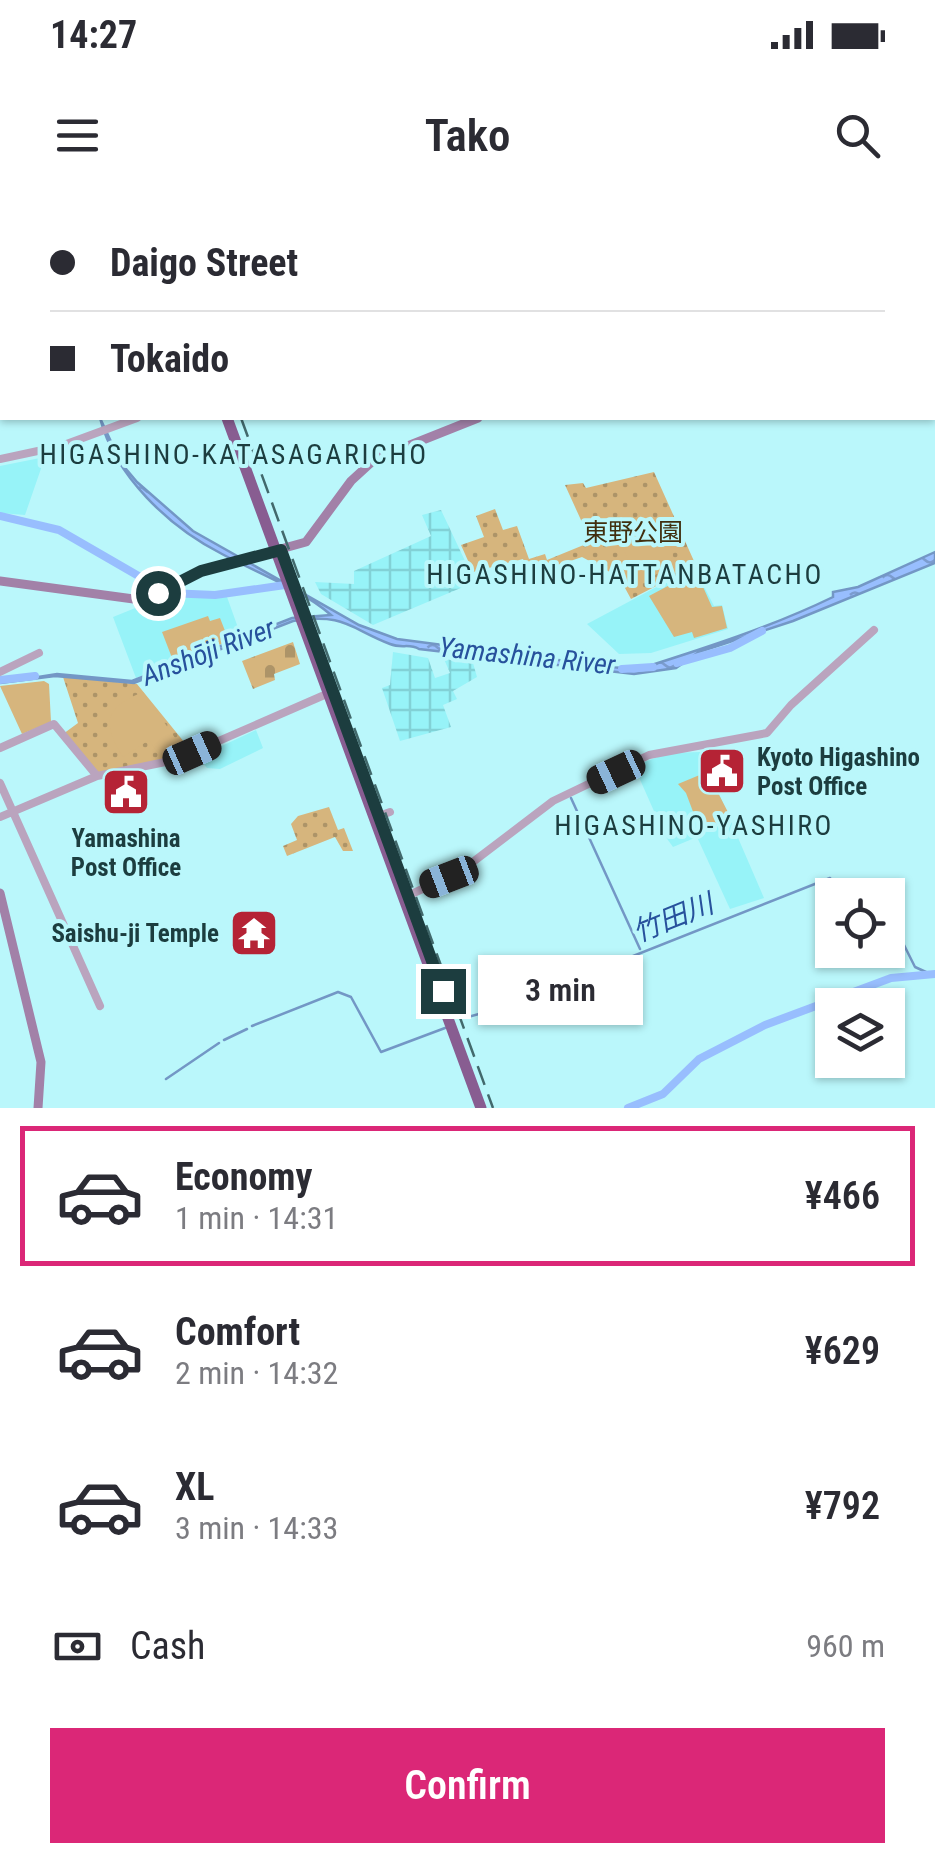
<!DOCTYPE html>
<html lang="en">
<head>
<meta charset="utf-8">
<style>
	body { margin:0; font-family:"Roboto Condensed","Noto Sans JP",sans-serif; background:#f2f2f3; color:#2b2b33; height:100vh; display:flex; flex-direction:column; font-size:38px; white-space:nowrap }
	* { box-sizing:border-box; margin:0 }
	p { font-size:32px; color:#7c7c81 }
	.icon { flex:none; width:55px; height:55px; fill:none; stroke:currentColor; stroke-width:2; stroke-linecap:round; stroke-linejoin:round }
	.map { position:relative; height:908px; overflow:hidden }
	.side { display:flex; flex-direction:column; background:#fff; flex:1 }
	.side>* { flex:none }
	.hud { position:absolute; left:0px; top:0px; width:935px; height:220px; box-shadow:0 2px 8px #0004; display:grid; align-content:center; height:220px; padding:0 50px; background:#fff }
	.controls { position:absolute; left:815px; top:678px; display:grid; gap:20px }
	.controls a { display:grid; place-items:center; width:90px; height:90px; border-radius:0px; background:#fff; box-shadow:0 2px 8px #0004; font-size:50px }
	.end { position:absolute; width:45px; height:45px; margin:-22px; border:12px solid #1c3d3f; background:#fff; box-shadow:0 0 0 5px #fff }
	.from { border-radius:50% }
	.bubble { position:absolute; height:70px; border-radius:0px; background:#fff; box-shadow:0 2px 8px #0004; font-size:32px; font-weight:600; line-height:70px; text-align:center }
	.car { position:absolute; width:30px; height:60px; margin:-30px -15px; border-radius:12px; box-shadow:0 0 8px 2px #0007; background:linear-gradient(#222 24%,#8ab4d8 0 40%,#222 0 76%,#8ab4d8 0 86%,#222 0) }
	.hud b { display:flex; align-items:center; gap:35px; height:95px; font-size:38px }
	.hud b+b { border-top:2px solid #e1e1e2 }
	.hud i { width:25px; height:25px; background:#2b2b33 }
	ul { padding:18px 0 0; list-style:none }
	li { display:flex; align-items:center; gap:30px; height:140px; margin:0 20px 15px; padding:0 30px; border:5px solid transparent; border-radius:0px }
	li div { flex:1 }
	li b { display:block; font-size:38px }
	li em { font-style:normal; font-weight:600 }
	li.on { border-color:#db2777 }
	li>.icon { width:90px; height:90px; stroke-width:1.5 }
	.pay { display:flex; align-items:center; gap:25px; height:110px; padding:0 50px; font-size:38px }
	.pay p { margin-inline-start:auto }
	.primary-button { display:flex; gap:20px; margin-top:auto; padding:20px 50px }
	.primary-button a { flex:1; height:115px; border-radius:0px; background:#db2777; color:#fff; font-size:40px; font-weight:600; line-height:115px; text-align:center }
	.status { display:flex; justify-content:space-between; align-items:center; height:70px; padding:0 50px; background:#fff; direction:ltr }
	.status svg { height:28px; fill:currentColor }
	header { display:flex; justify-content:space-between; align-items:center; height:130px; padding:0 50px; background:#fff; font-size:45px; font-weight:600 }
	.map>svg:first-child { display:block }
	.built { fill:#97f3f8 }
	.industrial { fill:url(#industrial-grid) }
	.cemetery { fill:url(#cemetery-stones) }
	.park { fill:url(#park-dots) }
	.pitch { fill:#d6b57d }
	.water { fill:url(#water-ripples); stroke:#7397c5; stroke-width:2.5 }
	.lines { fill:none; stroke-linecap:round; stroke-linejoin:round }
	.stream { stroke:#7397c5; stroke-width:2.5 }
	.river { stroke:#98befe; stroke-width:8 }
	.tertiary { stroke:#baa4be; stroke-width:8 }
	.secondary { stroke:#a281a8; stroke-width:9 }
	.trunk { stroke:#885d91; stroke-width:11 }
	.rail { stroke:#42696c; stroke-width:2.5; stroke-dasharray:20 10; stroke-linecap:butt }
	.route { stroke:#1c3d3f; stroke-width:12 }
	.labels { text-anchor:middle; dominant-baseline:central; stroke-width:8; stroke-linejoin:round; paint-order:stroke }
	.park-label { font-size:25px; fill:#402f0f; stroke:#baf7fb }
	.poi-label { font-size:25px; font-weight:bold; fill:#1c3d3f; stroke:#baf7fb; text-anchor:start }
	.neighbourhood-label { font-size:28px; letter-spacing:2.5px; fill:#1c3d3f; stroke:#baf7fb }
	.water-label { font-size:28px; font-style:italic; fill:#27519c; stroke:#baf7fb }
</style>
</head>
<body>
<div class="status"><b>14:27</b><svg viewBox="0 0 49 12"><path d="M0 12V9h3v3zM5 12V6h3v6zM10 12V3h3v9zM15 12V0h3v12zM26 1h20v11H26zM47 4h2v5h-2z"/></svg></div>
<header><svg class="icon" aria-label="menu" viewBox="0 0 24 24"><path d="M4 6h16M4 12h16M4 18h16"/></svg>Tako<svg class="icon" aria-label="search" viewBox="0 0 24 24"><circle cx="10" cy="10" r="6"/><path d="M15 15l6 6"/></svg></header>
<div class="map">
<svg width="935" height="908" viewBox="0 0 935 908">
	<defs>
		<pattern id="industrial-grid" width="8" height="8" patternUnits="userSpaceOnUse" patternTransform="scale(2.5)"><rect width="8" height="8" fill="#97f3f8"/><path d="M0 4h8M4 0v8" fill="none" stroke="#82d1d6"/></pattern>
		<pattern id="cemetery-stones" width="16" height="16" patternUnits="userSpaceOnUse" patternTransform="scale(2.5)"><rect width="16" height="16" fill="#d6b57d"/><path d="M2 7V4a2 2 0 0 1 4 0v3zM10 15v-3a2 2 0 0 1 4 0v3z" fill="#ad9468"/></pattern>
		<pattern id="park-dots" width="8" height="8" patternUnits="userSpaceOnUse" patternTransform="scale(2.5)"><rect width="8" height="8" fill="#d6b57d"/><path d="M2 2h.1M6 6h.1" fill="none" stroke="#ad9468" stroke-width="1.8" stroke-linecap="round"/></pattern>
		<pattern id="water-ripples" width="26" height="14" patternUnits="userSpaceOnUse" patternTransform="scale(2.5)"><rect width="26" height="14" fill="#98befe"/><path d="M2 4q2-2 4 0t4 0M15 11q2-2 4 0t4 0" fill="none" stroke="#7b9ccf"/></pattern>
	</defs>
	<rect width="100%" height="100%" fill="#baf7fb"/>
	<!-- built -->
	<path class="built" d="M45,257L25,315L0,313V266Z
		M694,367L714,406L722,405L728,429L651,453L619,454L587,424Z
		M165,396L227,397L241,436L136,478L113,417Z
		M256,530L263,548L220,569L207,568L198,557Z
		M701,552L764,698L730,709L697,637L673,647L665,636L634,566L668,553Z"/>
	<!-- industrial -->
	<path class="industrial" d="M441,310L475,382L373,425L321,394L315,382L354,384V371L431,336L422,315Z
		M393,452L428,458L435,478L450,473L444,459L473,463L477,477L453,491L457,499L443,505L451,527L400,541L382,488L390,485Z"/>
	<!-- cemetery -->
	<path class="cemetery" d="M293,442L300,464L274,474L275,480L253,489L242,461Z"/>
	<!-- park -->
	<path class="park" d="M654,272L698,370L693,367L631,399L619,377L582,357L550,368L547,364L527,370L523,359L473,372L461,345L484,337L476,316L495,309L503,330L517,326L529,359L545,354L547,360L591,342L565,285L583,283L586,288Z
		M63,477L137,484L193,553L97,576L63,534L78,523Z
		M329,607L338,630L344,628L353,651H343L335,637L287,656L283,646L297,640L291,624L298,616Z"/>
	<!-- pitch -->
	<path class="pitch" d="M659,319C680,360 679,364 638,384L619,338Z
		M696,371L712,407L722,406L727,428L694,438L692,432L674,437L649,396Z
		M208,416L210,421L220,418L229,441L174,463L162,432Z
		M44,481L49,484L51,522L22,534L0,486Z
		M143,492L180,545L161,558L149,540L123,557C101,523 105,507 143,492Z
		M702,574L714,585L731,618L701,633L686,593L678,584Z"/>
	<!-- water -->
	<path class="water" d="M100,218L121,263L137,282L193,331L359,425L397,439L636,470C702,449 769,428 833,397V392L858,387L935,352V363L793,421L699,452L676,468L634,474L419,449C409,443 402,449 390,444C349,428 345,413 293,421L134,483L55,476L0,483L57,474L132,481L292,418L331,415C301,389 257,373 222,354C169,327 115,276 100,218Z"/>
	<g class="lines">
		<!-- stream -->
		<path class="stream" d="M571,598L640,749
			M888,729L897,731L915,767L926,772
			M512,804L830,678L841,695
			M468,817L508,806
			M252,826L338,792L351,797L381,852L445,828
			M224,840L247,829
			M166,879L219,843"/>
		<!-- river -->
		<path class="river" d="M0,316L59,330L168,393L215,395L285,385
			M677,463L730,448L762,431
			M622,469L653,467
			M0,480L35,476
			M628,908L663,894L699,859L765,825L891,778L935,774"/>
		<!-- tertiary -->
		<path class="tertiary" d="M932,195L935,201
			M0,259L61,246L137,218
			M0,472L39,453
			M0,548L54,524L97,576
			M0,583L100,806
			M0,617L97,576L175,560L329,493
			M373,618L390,612
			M403,698L461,671L553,601L649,555L767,533L791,505L874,430"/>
		<!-- secondary -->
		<path class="secondary" d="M932,81H935
			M0,381L141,400L201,371L306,342L351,281L375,259L478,218
			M0,693L41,862L38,908"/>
		<!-- trunk -->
		<path class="trunk" d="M152,0L153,2
			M227,218L481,908"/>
		<!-- rail -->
		<path class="rail" d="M179,0V2
			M241,218L493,908"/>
	</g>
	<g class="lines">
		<!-- route -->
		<path class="route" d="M158,393L201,371L281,350L443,791"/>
	</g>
	<!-- icons -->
	<defs>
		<g id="civic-square" transform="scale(2.5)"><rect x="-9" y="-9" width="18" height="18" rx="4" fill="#b52335" stroke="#baf7fb"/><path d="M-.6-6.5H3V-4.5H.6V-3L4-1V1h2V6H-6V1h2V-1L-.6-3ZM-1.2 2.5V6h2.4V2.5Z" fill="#fff"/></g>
		<g id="temple-square" transform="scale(2.5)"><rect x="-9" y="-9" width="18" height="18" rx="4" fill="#b52335" stroke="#baf7fb"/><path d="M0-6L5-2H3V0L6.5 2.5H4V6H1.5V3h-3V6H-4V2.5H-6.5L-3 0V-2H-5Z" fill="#fff"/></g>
	</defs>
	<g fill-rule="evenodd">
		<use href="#civic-square" x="722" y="571"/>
		<use href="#civic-square" x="126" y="592"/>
		<use href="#temple-square" x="254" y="733"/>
	</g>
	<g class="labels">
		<!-- park labels -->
		<g class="park-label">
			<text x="633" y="332">東野公園</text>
		</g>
		<!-- poi labels -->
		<g class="poi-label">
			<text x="757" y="557">Kyoto Higashino<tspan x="757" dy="29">Post Office</tspan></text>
			<text x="126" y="638" text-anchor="middle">Yamashina<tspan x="126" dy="29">Post Office</tspan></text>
			<text x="219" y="733" text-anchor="end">Saishu-ji Temple</text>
		</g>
		<!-- neighbourhood labels -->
		<g class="neighbourhood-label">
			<text x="234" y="254">HIGASHINO-KATASAGARICHO</text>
			<text x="625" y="374">HIGASHINO-HATTANBATACHO</text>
			<text x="694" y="625">HIGASHINO-YASHIRO</text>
		</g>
		<!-- water labels -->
		<g class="water-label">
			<text transform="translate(208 452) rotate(-21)">Anshōji River</text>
			<text transform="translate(527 456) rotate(6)">Yamashina River</text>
			<text transform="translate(673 718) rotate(-22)">竹田川</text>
		</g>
	</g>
</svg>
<div class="controls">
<a><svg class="icon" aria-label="locate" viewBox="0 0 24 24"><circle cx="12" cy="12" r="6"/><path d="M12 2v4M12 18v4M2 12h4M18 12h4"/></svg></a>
<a><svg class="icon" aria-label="layers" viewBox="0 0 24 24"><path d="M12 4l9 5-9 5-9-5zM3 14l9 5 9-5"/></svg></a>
</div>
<i class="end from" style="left:158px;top:393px"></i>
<i class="end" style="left:443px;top:791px"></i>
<div class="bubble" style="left:478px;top:755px;width:165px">3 min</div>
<i class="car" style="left:192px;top:553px;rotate:66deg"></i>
<i class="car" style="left:616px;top:572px;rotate:245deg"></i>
<i class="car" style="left:449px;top:677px;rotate:249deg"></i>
<div class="hud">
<b><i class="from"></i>Daigo Street</b>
<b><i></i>Tokaido</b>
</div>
</div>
<section class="side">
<ul>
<li class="on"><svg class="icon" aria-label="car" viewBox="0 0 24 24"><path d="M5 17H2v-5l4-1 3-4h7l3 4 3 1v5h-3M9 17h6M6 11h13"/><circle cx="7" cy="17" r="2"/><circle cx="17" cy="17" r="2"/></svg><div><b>Economy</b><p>1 min · 14:31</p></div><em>¥466</em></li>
<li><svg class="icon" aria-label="car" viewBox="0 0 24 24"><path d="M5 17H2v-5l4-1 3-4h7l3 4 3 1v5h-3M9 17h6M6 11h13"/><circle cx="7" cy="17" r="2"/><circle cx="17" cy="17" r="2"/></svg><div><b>Comfort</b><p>2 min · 14:32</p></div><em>¥629</em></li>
<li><svg class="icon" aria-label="car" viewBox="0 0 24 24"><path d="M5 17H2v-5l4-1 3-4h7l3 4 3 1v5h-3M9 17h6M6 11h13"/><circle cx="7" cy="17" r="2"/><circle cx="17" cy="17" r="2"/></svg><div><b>XL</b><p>3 min · 14:33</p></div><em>¥792</em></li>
</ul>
<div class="pay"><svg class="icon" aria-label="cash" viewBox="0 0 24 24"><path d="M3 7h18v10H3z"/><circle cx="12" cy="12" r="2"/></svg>Cash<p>960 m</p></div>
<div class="primary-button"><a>Confirm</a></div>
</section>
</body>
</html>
